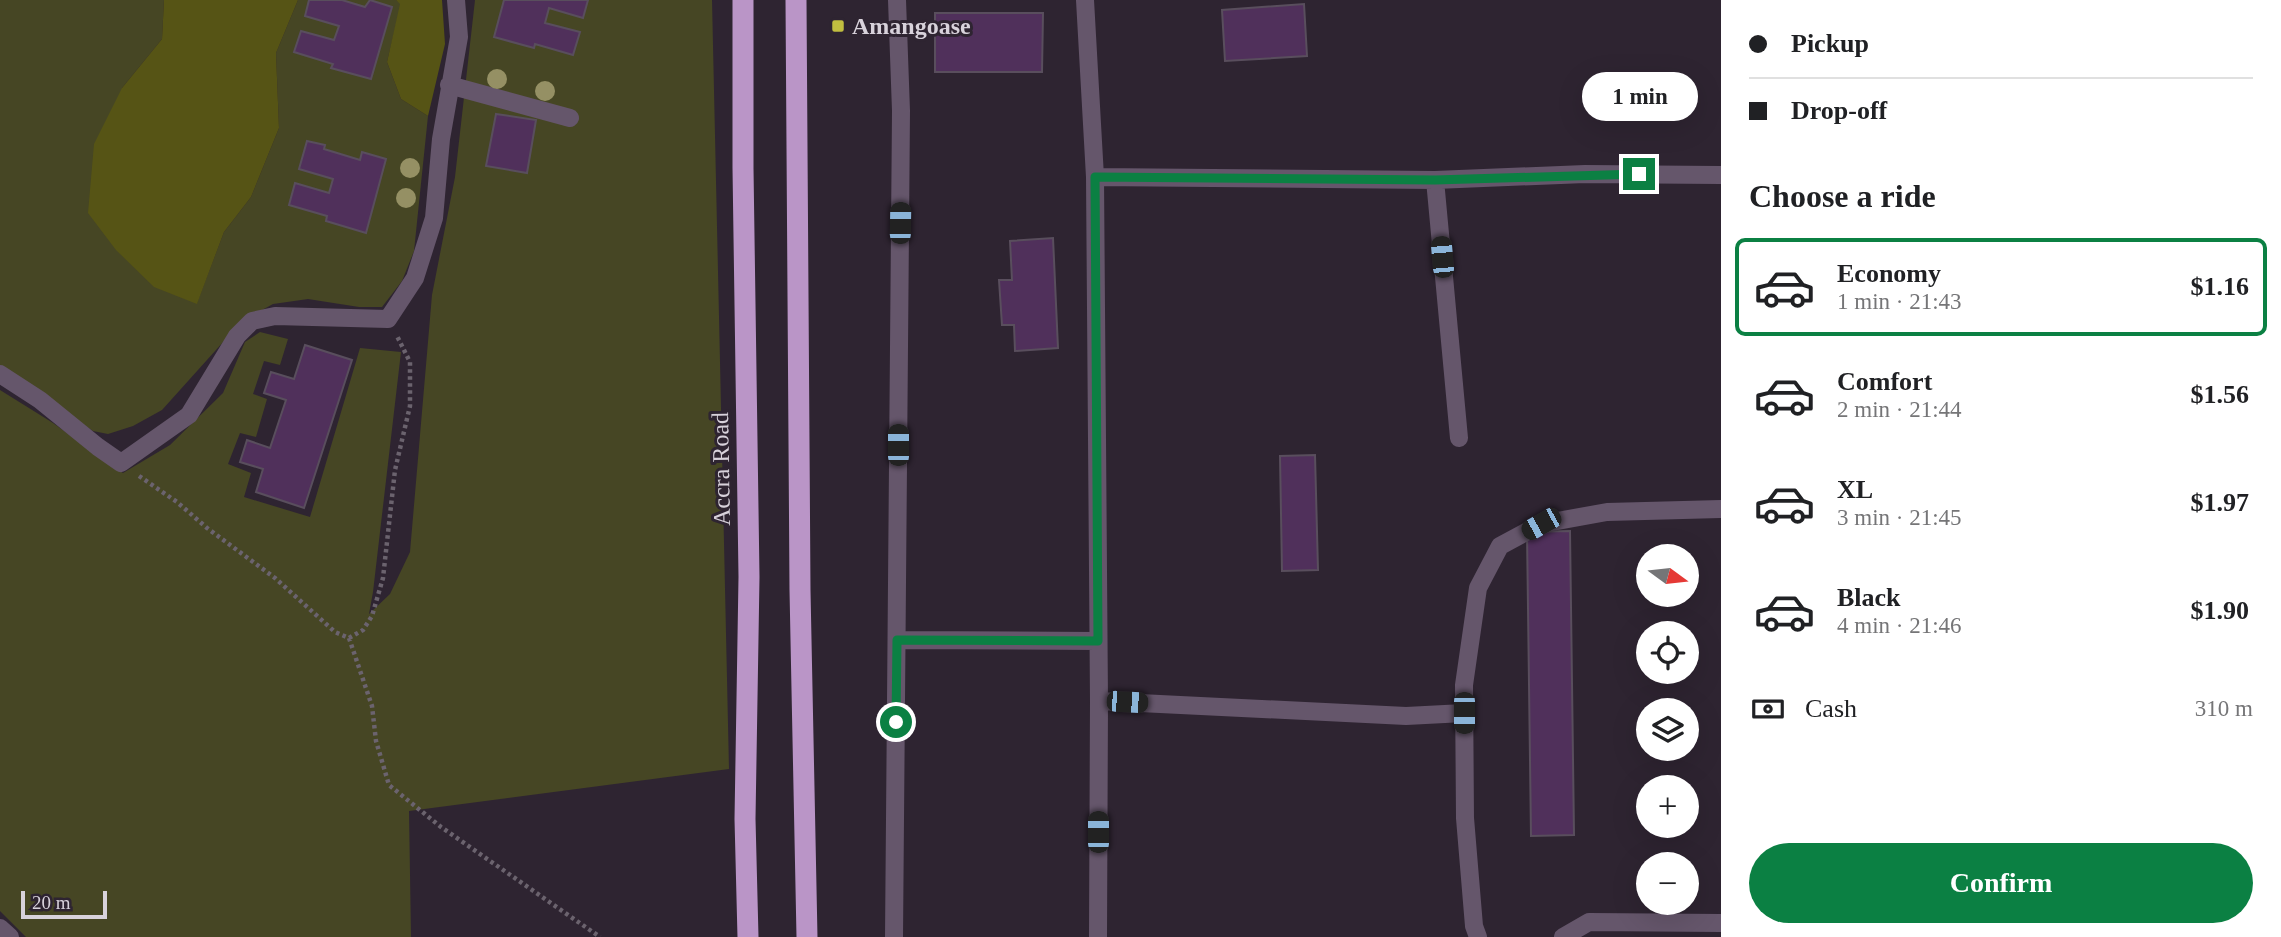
<!DOCTYPE html>
<html lang="en">
<head>
<meta charset="utf-8">
<style>
	body { margin:0; font-family:"Times New Roman",serif; background:#f6f6f6; color:#202124; height:100vh; display:flex; flex-direction:column; font-size:26px; white-space:nowrap }
	* { box-sizing:border-box; margin:0 }
	p { font-size:23px; color:#757577 }
	.icon { flex:none; width:38px; height:38px; fill:none; stroke:currentColor; stroke-width:2; stroke-linecap:round; stroke-linejoin:round }
	.map { position:relative; flex:1; overflow:hidden }
	.sheet { display:flex; flex-direction:column; background:#fff; width:560px }
	.sheet>* { flex:none }
	.hud { display:grid; align-content:center; height:154px; padding:0 28px; background:#fff }
	.needle { width:46px; rotate:105deg }
	.controls { position:absolute; left:1636px; top:544px; display:grid; gap:14px }
	.controls a { display:grid; place-items:center; width:63px; height:63px; border-radius:50%; background:#fff; box-shadow:0 7px 28px #0002; font-size:35px }
	.scale { position:absolute; left:21px; bottom:18px; width:86px; box-sizing:border-box; padding-left:7px; border:4px solid #d8d2db; border-top:0; font-size:19px; line-height:24px; white-space:nowrap; color:#d8d2db; -webkit-text-stroke:5px #2e2431; paint-order:stroke }
	.end { position:absolute; width:32px; height:32px; margin:-16px; border:9px solid #0b8043; background:#fff; box-shadow:0 0 0 4px #fff }
	.from { border-radius:50% }
	.bubble { position:absolute; height:49px; border-radius:24px; background:#fff; box-shadow:0 7px 28px #0002; font-size:23px; font-weight:700; line-height:49px; text-align:center }
	.car { position:absolute; width:21px; height:42px; margin:-21px -10px; border-radius:9px; box-shadow:0 0 5px 2px #0007; background:linear-gradient(#222 24%,#8ab4d8 0 40%,#222 0 76%,#8ab4d8 0 86%,#222 0) }
	.hud b { display:flex; align-items:center; gap:24px; height:66px; font-size:26px }
	.hud b+b { border-top:2px solid #e0e0e0 }
	.hud i { width:18px; height:18px; background:#202124 }
	ul { padding:0; list-style:none }
	li { display:flex; align-items:center; gap:21px; height:98px; margin:0 14px 10px; padding:0 14px; border:4px solid transparent; border-radius:10px }
	li div { flex:1 }
	li b { display:block; font-size:26px }
	li em { font-style:normal; font-weight:700 }
	li.on { border-color:#0b8043 }
	li>.icon { width:63px; height:63px; stroke-width:1.5 }
	h2 { padding:0 28px; font-size:32px; line-height:84px }
	.pay { display:flex; align-items:center; gap:18px; height:77px; padding:0 28px; font-size:26px }
	.pay p { margin-inline-start:auto }
	.primary-button { display:flex; gap:14px; margin-top:auto; padding:14px 28px }
	.primary-button a { flex:1; height:80px; border-radius:42px; background:#0b8043; color:#fff; font-size:28px; font-weight:700; line-height:80px; text-align:center }
	main { display:flex; flex:1; min-height:0 }
	.map>svg:first-child { display:block }
	.green { fill:#464624 }
	.forest { fill:#565415 }
	.building { fill:#50305b; stroke:#594e5d; stroke-width:2 }
	.lines { fill:none; stroke-linecap:round; stroke-linejoin:round }
	.path { stroke:#6b636e; stroke-width:4.5; stroke-dasharray:3.5 3.5; stroke-linecap:butt }
	.minor { stroke:#65566b; stroke-width:18 }
	.highway { stroke:#ba95c7; stroke-width:21 }
	.tree { fill:#959064 }
	.route { stroke:#0b8043; stroke-width:9 }
	.poi-dot { fill:#c1be40; stroke:#2e2431; stroke-width:2.5 }
	.labels { text-anchor:middle; dominant-baseline:central; stroke-width:6; stroke-linejoin:round; paint-order:stroke }
	.poi-label { font-size:24px; font-weight:bold; fill:#d8d2db; stroke:#2e2431; text-anchor:start }
	.street-label { font-size:24px; fill:#d8d2db; stroke:#2e2431 }
</style>
</head>
<body>
<main>
<div class="map">
<svg width="1721" height="937" viewBox="0 0 1721 937">
	<rect width="100%" height="100%" fill="#2e2431"/>
	<!-- green -->
	<path class="green" d="M0,0H164L162,39L122,88L197,303L224,232L251,197L279,128L276,53L298,0H396L401,4L387,62L401,99L428,116L414,251L402,281L382,307H359L308,299L273,304L242,321L162,410L133,426L108,434L93,431L0,369Z
		M475,0H712L729,769L409,811L411,937H26L0,911V390L53,423L123,473L170,445L223,393L245,342L260,332L288,339L280,365L264,361L253,394L267,399L256,437L240,433L228,464L251,473L244,497L310,517L360,348L401,352L373,592L369,614L390,594L410,552L432,295L455,177Z"/>
	<!-- forest -->
	<path class="forest" d="M164,0H298L276,53L279,128L251,197L224,232L197,304L154,287L116,250L88,213L94,144L122,88L162,39Z
		M396,0H442L445,44L428,116L401,99L387,62L400,4Z"/>
	<!-- building -->
	<path class="building" d="M309,0H342L365,7L370,0L392,7L371,79L331,68L333,64L294,52L301,31L334,40L339,26L305,16Z
		M504,0H588L583,18L549,8L545,23L580,32L573,55L535,44L534,48L494,37Z
		M1304,4L1307,56L1225,61L1222,10Z
		M935,13H1043L1042,72H935Z
		M496,114L536,120L527,173L486,166Z
		M307,141L325,145L324,149L360,160L362,152L386,159L366,233L326,221L327,216L289,205L295,183L329,193L333,179L299,169Z
		M1053,238L1058,348L1015,351L1014,325H1002L999,280H1012L1010,241Z
		M305,345L352,360L304,508L256,492L263,469L240,462L247,440L270,448L286,400L264,393L271,372L294,379Z
		M1315,455L1318,570L1282,571L1280,456Z
		M1570,531L1574,835L1531,836L1527,532Z"/>
	<g class="lines">
		<!-- path -->
		<path class="path" d="M139,476L177,502L207,528L275,578L335,632L349,638L363,630L372,616L383,578L395,470L410,406V362L397,336
			M349,638L372,706L376,741L389,785L441,827L600,937"/>
		<!-- minor -->
		<path class="minor" d="M1085,0L1095,177L1099,701L1098,937
			M449,85L570,118
			M1095,177L1435,180L1585,174L1721,175
			M1435,180L1459,438
			M0,374L40,400L98,447L121,463L189,415L237,336L252,321L275,316L388,319L415,278L434,218L441,139L459,37L456,0
			M897,640L1098,641
			M1099,701L1406,716L1464,713
			M0,928L10,937
			M894,937L901,111L897,0
			M1478,937L1474,926L1465,818L1464,685L1478,588L1500,546L1541,524L1607,512L1721,509
			M1563,937L1589,922L1721,923"/>
		<!-- highway -->
		<path class="highway" d="M743,0V168L749,577L745,819L748,937
			M796,0L800,590L807,937"/>
	</g>
	<!-- trees -->
	<g class="tree">
		<circle cx="497" cy="79" r="10"/>
		<circle cx="545" cy="91" r="10"/>
		<circle cx="410" cy="168" r="10"/>
		<circle cx="406" cy="198" r="10"/>
	</g>
	<g class="lines">
		<!-- route -->
		<path class="route" d="M896,722L897,640L1098,641L1095,177L1435,180L1639,174"/>
	</g>
	<!-- markers -->
	<rect class="poi-dot" x="831" y="19" width="14" height="14" rx="3.5"/>
	<g class="labels">
		<!-- poi labels -->
		<g class="poi-label">
			<text x="852" y="26">Amangoase</text>
		</g>
		<!-- street labels -->
		<g class="street-label">
			<text transform="translate(721 469) rotate(-91)">Accra Road</text>
		</g>
	</g>
</svg>
<div class="controls">
<a><svg class="needle" viewBox="-14 -14 28 28"><path d="M0-13l5 13h-10z" fill="#e53935"/><path d="M0 13l5-13h-10z" fill="#757577"/></svg></a>
<a><svg class="icon" aria-label="locate" viewBox="0 0 24 24"><circle cx="12" cy="12" r="6"/><path d="M12 2v4M12 18v4M2 12h4M18 12h4"/></svg></a>
<a><svg class="icon" aria-label="layers" viewBox="0 0 24 24"><path d="M12 4l9 5-9 5-9-5zM3 14l9 5 9-5"/></svg></a>
<a>+</a>
<a>−</a>
</div>
<div class="scale">20 m</div>
<i class="end from" style="left:896px;top:722px"></i>
<i class="end" style="left:1639px;top:174px"></i>
<div class="bubble" style="left:1582px;top:72px;width:116px">1 min</div>
<i class="car" style="left:900px;top:223px;rotate:1deg"></i>
<i class="car" style="left:1442px;top:257px;rotate:355deg"></i>
<i class="car" style="left:898px;top:445px;rotate:0deg"></i>
<i class="car" style="left:1541px;top:524px;rotate:241deg"></i>
<i class="car" style="left:1127px;top:702px;rotate:93deg"></i>
<i class="car" style="left:1464px;top:713px;rotate:180deg"></i>
<i class="car" style="left:1098px;top:832px;rotate:0deg"></i>
</div>
<section class="sheet">
<div class="hud">
<b><i class="from"></i>Pickup</b>
<b><i></i>Drop-off</b>
</div>
<h2>Choose a ride</h2>
<ul>
<li class="on"><svg class="icon" aria-label="car" viewBox="0 0 24 24"><path d="M5 17H2v-5l4-1 3-4h7l3 4 3 1v5h-3M9 17h6M6 11h13"/><circle cx="7" cy="17" r="2"/><circle cx="17" cy="17" r="2"/></svg><div><b>Economy</b><p>1 min · 21:43</p></div><em>$1.16</em></li>
<li><svg class="icon" aria-label="car" viewBox="0 0 24 24"><path d="M5 17H2v-5l4-1 3-4h7l3 4 3 1v5h-3M9 17h6M6 11h13"/><circle cx="7" cy="17" r="2"/><circle cx="17" cy="17" r="2"/></svg><div><b>Comfort</b><p>2 min · 21:44</p></div><em>$1.56</em></li>
<li><svg class="icon" aria-label="car" viewBox="0 0 24 24"><path d="M5 17H2v-5l4-1 3-4h7l3 4 3 1v5h-3M9 17h6M6 11h13"/><circle cx="7" cy="17" r="2"/><circle cx="17" cy="17" r="2"/></svg><div><b>XL</b><p>3 min · 21:45</p></div><em>$1.97</em></li>
<li><svg class="icon" aria-label="car" viewBox="0 0 24 24"><path d="M5 17H2v-5l4-1 3-4h7l3 4 3 1v5h-3M9 17h6M6 11h13"/><circle cx="7" cy="17" r="2"/><circle cx="17" cy="17" r="2"/></svg><div><b>Black</b><p>4 min · 21:46</p></div><em>$1.90</em></li>
</ul>
<div class="pay"><svg class="icon" aria-label="cash" viewBox="0 0 24 24"><path d="M3 7h18v10H3z"/><circle cx="12" cy="12" r="2"/></svg>Cash<p>310 m</p></div>
<div class="primary-button"><a>Confirm</a></div>
</section>
</main>
</body>
</html>
